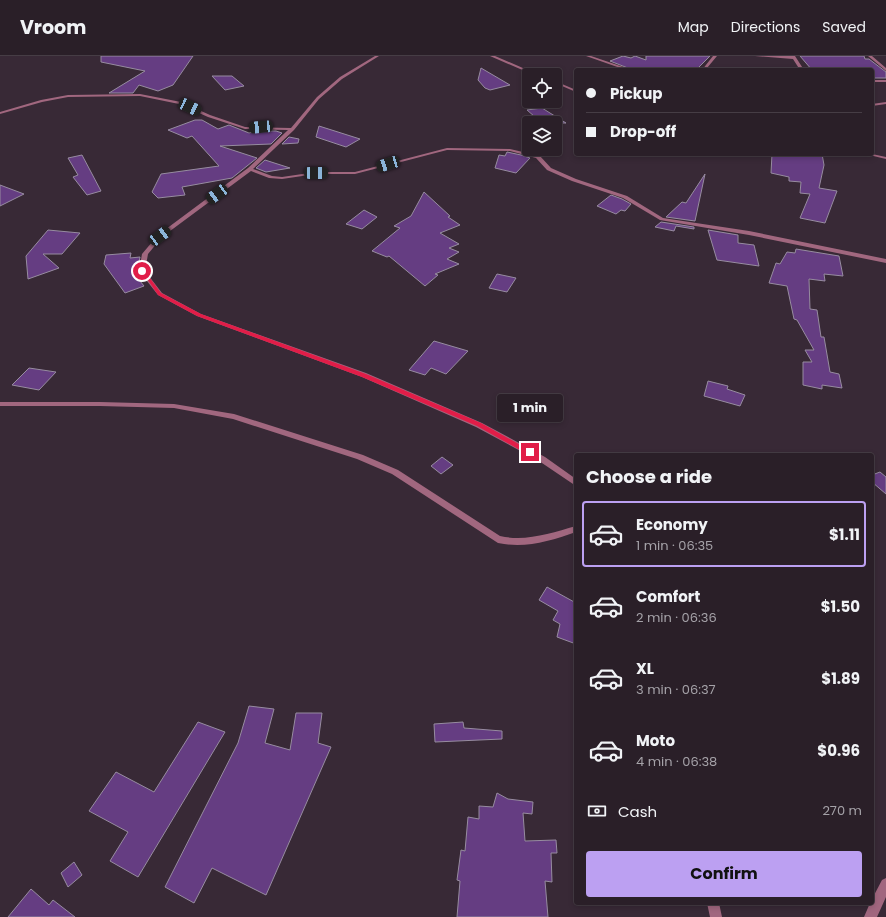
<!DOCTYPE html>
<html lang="en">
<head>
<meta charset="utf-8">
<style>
	body { margin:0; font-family:Poppins,sans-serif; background:#362c34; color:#f1f3f6; height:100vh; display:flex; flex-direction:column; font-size:15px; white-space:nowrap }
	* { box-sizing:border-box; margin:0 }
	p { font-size:13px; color:#a5a2a8 }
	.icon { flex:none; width:22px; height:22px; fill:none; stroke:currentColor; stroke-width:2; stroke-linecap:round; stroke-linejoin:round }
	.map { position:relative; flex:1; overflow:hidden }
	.details { position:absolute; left:574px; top:397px; width:300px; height:452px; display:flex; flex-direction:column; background:#2a1f28; border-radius:4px; box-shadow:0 2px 6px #0003,0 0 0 1px #463d45 }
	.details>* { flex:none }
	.banner { position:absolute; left:574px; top:12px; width:300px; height:88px; border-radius:4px; box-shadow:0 2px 6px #0003,0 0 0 1px #463d45; display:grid; align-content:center; height:88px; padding:0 12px; background:#2a1f28 }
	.controls { position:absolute; left:522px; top:12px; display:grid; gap:8px }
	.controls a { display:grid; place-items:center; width:40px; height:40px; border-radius:4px; background:#2a1f28; box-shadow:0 2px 6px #0003,0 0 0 1px #463d45; font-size:20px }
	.end { position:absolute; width:18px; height:18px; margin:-9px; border:5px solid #e11d48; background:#fff; box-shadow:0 0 0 2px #fff }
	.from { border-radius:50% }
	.bubble { position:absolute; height:28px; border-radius:4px; background:#2a1f28; box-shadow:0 2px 6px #0003,0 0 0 1px #463d45; font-size:13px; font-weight:700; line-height:28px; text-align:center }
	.car { position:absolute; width:12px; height:24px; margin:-12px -6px; border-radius:5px; box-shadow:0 0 3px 1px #0007; background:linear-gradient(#222 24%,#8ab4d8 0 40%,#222 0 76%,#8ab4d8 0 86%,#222 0) }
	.banner b { display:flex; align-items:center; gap:14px; height:38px; font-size:15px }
	.banner b+b { border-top:1px solid #463d45 }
	.banner i { width:10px; height:10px; background:#f1f3f6 }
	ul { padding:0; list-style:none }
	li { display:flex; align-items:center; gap:12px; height:66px; margin:0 8px 6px; padding:0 4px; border:2px solid transparent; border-radius:4px }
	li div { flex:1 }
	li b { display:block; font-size:15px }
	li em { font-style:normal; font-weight:700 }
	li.selected { border-color:#bca0f2 }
	li>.icon { width:36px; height:36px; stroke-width:1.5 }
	h2 { padding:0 12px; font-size:18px; line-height:48px }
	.pay { display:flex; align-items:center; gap:10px; height:44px; padding:0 12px; font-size:15px }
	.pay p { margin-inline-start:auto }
	.action { display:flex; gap:8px; margin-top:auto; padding:8px 12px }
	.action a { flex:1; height:46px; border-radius:4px; background:#bca0f2; color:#111; font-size:16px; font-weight:700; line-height:46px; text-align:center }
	header { display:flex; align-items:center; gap:24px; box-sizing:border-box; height:56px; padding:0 20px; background:#2a1f28; border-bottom:1px solid #463d45 }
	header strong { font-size:19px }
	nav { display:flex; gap:22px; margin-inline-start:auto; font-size:14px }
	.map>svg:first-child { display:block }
	.building { fill:#653d82; stroke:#978ca0 }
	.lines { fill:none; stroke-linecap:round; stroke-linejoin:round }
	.street { fill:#a1677f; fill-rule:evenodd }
	.route { fill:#e11d48 }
</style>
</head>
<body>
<header>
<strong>Vroom</strong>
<nav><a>Map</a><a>Directions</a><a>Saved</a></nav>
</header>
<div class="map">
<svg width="886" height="861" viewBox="0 0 886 861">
	<rect width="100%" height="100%" fill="#382936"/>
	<!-- building -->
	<path class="building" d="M101,0H193L173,29L158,35L139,29L133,37H109L145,15L101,6Z
		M623,0L631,2L635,0L646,4V0H710L696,14H633L610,5Z
		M800,0H864L865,3H869L886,16V22H872V14H812Z
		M481,12L510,29L490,34L485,32L478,24Z
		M212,20H232L244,30L225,34Z
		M542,52L566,67H542L527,54Z
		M195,64H202L218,73L229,69L249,77L257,75H276L282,77L271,88L220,90L257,102L232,122L182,131L185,139L158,142L152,136L161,118L219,110L192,80L187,82L168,74Z
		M319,70L360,83L346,91L316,81Z
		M289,81L299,83L298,87L282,88Z
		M507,96L521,99L530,102L516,117L495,112L499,99L505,100Z
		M772,98H822L824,109L819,132L837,135L825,167L800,162L810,138L800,137L801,126L789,125V121L771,117Z
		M82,99L101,135L87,139L73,121L78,119L68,102Z
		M265,104L290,112L266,116L256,112Z
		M705,118L695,165L666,161L682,146L686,147Z
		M0,129L24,138L0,150Z
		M424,136L450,160L448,161L460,169L440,177L459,188L449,192L459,196L447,203L459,208L435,218L438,219L425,230L389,200L387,201L372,195L400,172L394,170L411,160Z
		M611,139L622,143L631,148L625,155L621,154L616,158L597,150Z
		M364,154L377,161L362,173L346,168Z
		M661,166L694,171V173L676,170L674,175L655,171Z
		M48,174L80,177L62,198H43L59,212L28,223L26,200Z
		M708,174L738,179V187L754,189L759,210L717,204Z
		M796,193L839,200L843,220L824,218L825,225L809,223L810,253L817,254L821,281H824L830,316L839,318L842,332L822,329V333L803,329V306H812L805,294H814L797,264L794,263L787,230L769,227L776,207L780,208L787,196L795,197Z
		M131,197L130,202L140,201L136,220L144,230L125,237L104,208L106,199Z
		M497,218L516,222L507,236L489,232Z
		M434,285L468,295L446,318L431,312L425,319L409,314Z
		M29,312L56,316L39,334L12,329Z
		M708,325L728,330L727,333L745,339L740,350L704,340Z
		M442,401L453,409L441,418L431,410Z
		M880,416L886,421V438L872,426V419Z
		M547,531L576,547V588L557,581L560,568L553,564L558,555L539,544Z
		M249,650L274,653L265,687L290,694L296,657H322L318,687L331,691L266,839L212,812L194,847L165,831L238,687Z
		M198,666L225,676L138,821L110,805L128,776L89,755L116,716L154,736Z
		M463,666L464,672L502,675V683L435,686L434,668Z
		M497,737L508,743L533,746L532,758L523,757L525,785L556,784L557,797H551L552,826L545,825L548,861H457L460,825L457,824L461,794L465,795L468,761L479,763V750L493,751Z
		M74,806L82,819L68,831L61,817Z
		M31,833L49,849L53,844L75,861H8Z"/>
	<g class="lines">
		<!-- street -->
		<path class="street" d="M375,0H379L342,23L319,43L294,74L253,113L272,120L282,121L316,116H355L447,92L510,93L540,100L551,112L576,123L627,140L663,162L749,175L886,203V207L749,179L660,164L623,142L572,125L547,114L536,102L510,95L447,94L355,118H316L282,123L269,122L251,115L162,181L148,198L145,215L162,237L201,258L366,317L482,367L545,401L576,423V430L539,405L476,371L362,321L197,260L158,239L139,215L142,198L158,179L248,112L288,74L245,73L208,61L179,48L140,40L68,41L42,46L0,58V56L41,44L68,39L140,38L181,46L210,59L245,71L291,72L317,41L340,21Z
			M490,0H495L539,19H534Z
			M586,0H591L632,14H626Z
			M713,0H717L707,12L721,14H702Z
			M755,0H795L804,14H800L793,3Z
			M868,0H872L886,12V15Z
			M872,24H886V26H872Z
			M555,25L576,34V36L555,27Z
			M886,46V48L872,50V48Z
			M865,98H872L886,101V103Z
			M0,346H100L174,348L234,358L363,399L398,414L500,480C526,486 551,477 576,470V476C550,485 525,493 498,487L392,418L357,403L233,363L174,352L100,350H0Z
			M886,822V841L877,861H864L870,847H872V843L882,824Z
			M707,847H719L722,861H710Z"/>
	</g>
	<!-- route -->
	<path class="route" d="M141,214H144L161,237L201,258L366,318L481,367L533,396L527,398L477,370L362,321L197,260L158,239Z"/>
</svg>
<div class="controls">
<a><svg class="icon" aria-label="locate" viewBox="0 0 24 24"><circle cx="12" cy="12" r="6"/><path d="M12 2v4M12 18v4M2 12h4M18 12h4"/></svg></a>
<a><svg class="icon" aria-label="layers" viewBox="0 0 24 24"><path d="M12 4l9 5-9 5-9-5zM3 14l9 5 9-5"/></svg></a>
</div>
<i class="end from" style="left:142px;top:215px"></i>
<i class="end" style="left:530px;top:396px"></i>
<div class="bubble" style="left:497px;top:338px;width:66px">1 min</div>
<i class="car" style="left:190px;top:51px;rotate:115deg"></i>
<i class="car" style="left:261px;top:71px;rotate:265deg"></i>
<i class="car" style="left:388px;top:108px;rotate:253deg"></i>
<i class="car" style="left:316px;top:117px;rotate:90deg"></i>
<i class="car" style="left:217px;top:138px;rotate:234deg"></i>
<i class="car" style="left:160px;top:180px;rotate:54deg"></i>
<div class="banner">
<b><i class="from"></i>Pickup</b>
<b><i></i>Drop-off</b>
</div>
<section class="details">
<h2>Choose a ride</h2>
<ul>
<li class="selected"><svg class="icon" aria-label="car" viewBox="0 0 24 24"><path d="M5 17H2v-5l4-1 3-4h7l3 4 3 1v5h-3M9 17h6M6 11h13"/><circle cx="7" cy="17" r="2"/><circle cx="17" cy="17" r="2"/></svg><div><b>Economy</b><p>1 min · 06:35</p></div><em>$1.11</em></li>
<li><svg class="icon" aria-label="car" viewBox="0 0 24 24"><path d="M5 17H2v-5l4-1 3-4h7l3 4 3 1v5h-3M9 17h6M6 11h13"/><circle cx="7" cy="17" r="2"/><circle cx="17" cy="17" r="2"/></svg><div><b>Comfort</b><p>2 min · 06:36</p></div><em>$1.50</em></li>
<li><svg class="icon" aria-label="car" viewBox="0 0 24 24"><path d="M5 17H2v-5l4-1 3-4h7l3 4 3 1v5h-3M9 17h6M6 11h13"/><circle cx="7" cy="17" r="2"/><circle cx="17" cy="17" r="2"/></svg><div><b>XL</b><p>3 min · 06:37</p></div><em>$1.89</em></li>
<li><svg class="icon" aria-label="car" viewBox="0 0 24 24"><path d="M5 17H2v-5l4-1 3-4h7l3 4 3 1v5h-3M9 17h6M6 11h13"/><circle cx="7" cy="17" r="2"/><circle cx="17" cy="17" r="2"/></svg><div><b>Moto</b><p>4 min · 06:38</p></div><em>$0.96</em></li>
</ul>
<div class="pay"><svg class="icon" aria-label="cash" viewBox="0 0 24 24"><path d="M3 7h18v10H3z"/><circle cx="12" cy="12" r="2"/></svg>Cash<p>270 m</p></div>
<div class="action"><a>Confirm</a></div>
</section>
</div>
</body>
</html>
